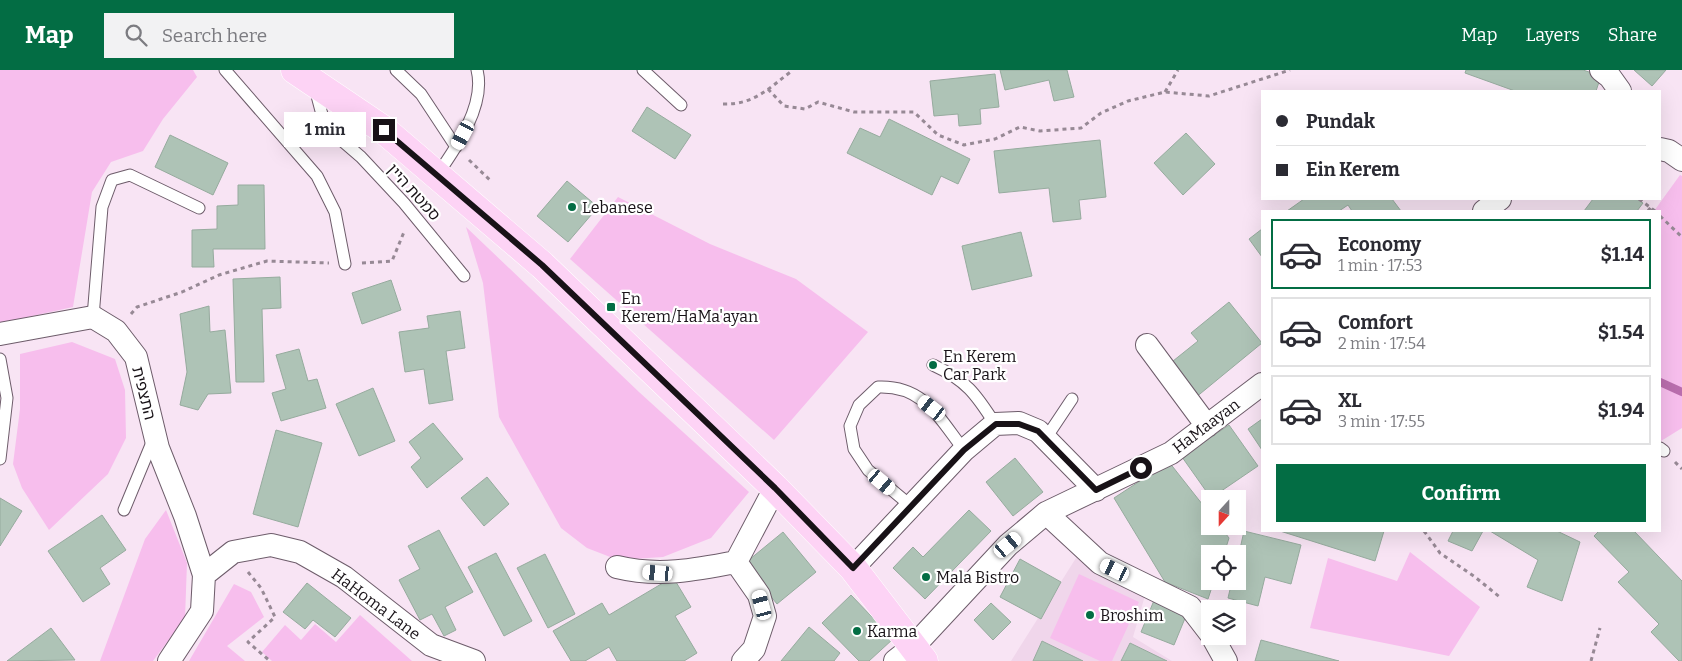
<!DOCTYPE html>
<html lang="en">
<head>
<meta charset="utf-8">
<style>
	body { margin:0; font-family:Bitter,"Noto Sans Hebrew",serif; background:#f2f2f3; color:#2b2b33; height:100vh; display:flex; flex-direction:column; font-size:19px; white-space:nowrap }
	* { box-sizing:border-box; margin:0 }
	p { font-size:16px; color:#7c7c81 }
	.icon { flex:none; width:28px; height:28px; fill:none; stroke:currentColor; stroke-width:2; stroke-linecap:round; stroke-linejoin:round }
	.map { position:relative; flex:1; overflow:hidden }
	.details { position:absolute; left:1261px; top:140px; width:400px; height:322px; display:flex; flex-direction:column; background:#fff; border-radius:0px; box-shadow:0 5px 20px #0002 }
	.details>* { flex:none }
	.hud { position:absolute; left:1261px; top:20px; width:400px; height:110px; border-radius:0px; box-shadow:0 5px 20px #0002; display:grid; align-content:center; height:110px; padding:0 15px; background:#fff }
	.needle { width:32px; rotate:201deg }
	.fabs { position:absolute; left:1201px; top:420px; display:grid; gap:10px }
	.fabs a { display:grid; place-items:center; width:45px; height:45px; border-radius:0px; background:#fff; box-shadow:0 5px 20px #0002; font-size:25px }
	.end { position:absolute; width:22px; height:22px; margin:-11px; border:6px solid #181217; background:#fff; box-shadow:0 0 0 2px #fff }
	.from { border-radius:50% }
	.bubble { position:absolute; height:35px; border-radius:0px; background:#fff; box-shadow:0 5px 20px #0002; font-size:16px; font-weight:700; line-height:35px; text-align:center }
	.car { position:absolute; width:15px; height:30px; margin:-15px -8px; border-radius:6px; box-shadow:0 0 4px 1px #0007; background:linear-gradient(#fff 24%,#345 0 40%,#fff 0 76%,#345 0 86%,#fff 0) }
	.hud b { display:flex; align-items:center; gap:18px; height:48px; font-size:19px }
	.hud b+b { border-top:1px solid #e1e1e2 }
	.hud i { width:12px; height:12px; background:#2b2b33 }
	ul { padding:9px 0 0; list-style:none }
	li { display:flex; align-items:center; gap:15px; height:70px; margin:0 10px 8px; padding:0 5px; border:2px solid #e1e1e2; border-radius:0px }
	li div { flex:1 }
	li b { display:block; font-size:19px }
	li em { font-style:normal; font-weight:700 }
	li.current { border-color:#036d44 }
	li>.icon { width:45px; height:45px; stroke-width:1.5 }
	.action { display:flex; gap:10px; margin-top:auto; padding:10px 15px }
	.action a { flex:1; height:58px; border-radius:0px; background:#036d44; color:#fff; font-size:20px; font-weight:700; line-height:58px; text-align:center }
	header { display:flex; align-items:center; gap:30px; box-sizing:border-box; height:70px; padding:0 25px; background:#036d44; color:#fff }
	header strong { font-size:24px }
	nav { display:flex; gap:28px; margin-inline-start:auto; font-size:18px }
	.search { width:350px; height:45px; background:#f2f2f3; display:flex; align-items:center; gap:12px; box-sizing:border-box; padding:0 18px; border-radius:0px; color:#7c7c81; font-size:19px }
	.map>svg:first-child { display:block }
	.built { fill:#f0d6eb }
	.green { fill:#f7beed }
	.lines { fill:none; stroke-linecap:round; stroke-linejoin:round }
	.stream { stroke:#ba6eae; stroke-width:8 }
	.building { fill:#aec3b6; stroke:#96ab9e }
	.lane-casing { stroke:#6d5c6a; stroke-width:13 }
	.street-casing { stroke:#6d5c6a; stroke-width:24 }
	.primary-casing { stroke:#fff; stroke-width:29 }
	.path { stroke:#978995; stroke-width:3; stroke-dasharray:4 4; stroke-linecap:butt }
	.lane { stroke:#fff; stroke-width:11 }
	.street { stroke:#fff; stroke-width:22 }
	.primary { stroke:#fdd3f5; stroke-width:28 }
	.route { stroke:#181217; stroke-width:6 }
	.poi-dot { fill:#036d44; stroke:#fff; stroke-width:2 }
	.labels { text-anchor:middle; dominant-baseline:central; stroke-width:4.5; stroke-linejoin:round; paint-order:stroke }
	.street-label { font-size:16px; fill:#181217; stroke:#fff }
	.poi-label { font-size:16px; fill:#181217; stroke:#fff; text-anchor:start }
</style>
</head>
<body>
<header>
<strong>Map</strong>
<div class="search"><svg class="icon" aria-label="search" viewBox="0 0 24 24"><circle cx="10" cy="10" r="6"/><path d="M15 15l6 6"/></svg>Search here</div>
<nav><a>Map</a><a>Layers</a><a>Share</a></nav>
</header>
<div class="map">
<svg width="1682" height="591" viewBox="0 0 1682 591">
	<rect width="100%" height="100%" fill="#f8e4f4"/>
	<!-- built -->
	<path class="built" d="M1076,488L1146,522L1133,567L1172,591H1011Z"/>
	<!-- green -->
	<path class="green" d="M0,0H193L197,7L163,49L143,81L111,92L92,122L73,237L0,253Z
		M1680,105L1682,106V358L1661,371L1660,141H1654Z
		M618,127L710,174L796,209L868,262L774,370L570,189Z
		M466,157L639,322L749,422L711,468L663,487L618,490L587,478L561,458L499,347L483,213Z
		M72,272L115,289L125,320L126,368L108,404L49,460L22,418L13,394L20,339V284Z
		M166,440L187,493L185,548L153,591H100L145,469Z
		M1410,482L1480,537L1449,586L1310,558L1328,488L1397,511Z
		M1079,504L1139,532L1112,591H1100L1050,568Z
		M234,514L251,522L264,547L227,576L245,591H189Z
		M360,545L412,591H272L262,582L285,555L301,570L315,554L336,572Z"/>
	<g class="lines">
		<!-- stream -->
		<path class="stream" d="M1660,312L1682,322"/>
	</g>
	<!-- building -->
	<path class="building" d="M1000,0H1067L1074,27L1054,31L1049,10L1005,20Z
		M1466,0H1583L1601,6L1596,21H1515L1465,3Z
		M1634,0H1666L1652,16Z
		M995,4L999,37L980,39L981,54L959,56L958,44L934,46L930,11Z
		M647,37L691,65L675,89L632,61Z
		M889,49L970,89L958,114L941,106L932,125L847,83L860,58L880,67Z
		M1186,63L1215,94L1183,125L1154,93Z
		M170,65L228,93L213,125L155,97Z
		M1100,70L1106,127L1079,130L1081,149L1053,152L1049,118L999,123L994,81Z
		M567,111L598,137L568,172L537,146Z
		M238,115H264L265,179H213L214,197H192V160L217,159V136L238,135Z
		M1304,129H1392L1401,141H1352L1348,135L1339,141H1287Z
		M1593,129H1637L1643,133L1637,141H1584Z
		M1262,159V187L1249,169Z
		M1021,162L1032,206L972,220L962,176Z
		M280,207L281,238L262,239L264,312H236L233,209Z
		M391,210L401,240L362,254L352,223Z
		M1229,232L1262,273L1195,328L1168,295L1198,271L1191,263Z
		M209,236L210,262L225,260L231,323L208,324L198,340L180,335L187,302L180,244Z
		M460,241L465,278L446,281L453,330L429,334L424,299L405,302L399,262L429,258L427,246Z
		M299,279L308,311L317,309L326,338L281,351L272,323L286,319L276,285Z
		M373,318L395,371L359,386L336,334Z
		M1262,349V380L1248,359Z
		M433,353L463,389L427,418L411,397L421,388L409,372Z
		M1229,355L1258,396L1211,428L1182,387Z
		M276,360L322,373L298,457L253,444Z
		M1015,388L1043,422L1013,446L986,412Z
		M1169,392L1210,444V456H1220L1229,468L1224,484H1210V511H1214L1208,529L1165,512L1114,428Z
		M487,407L509,434L484,456L461,428Z
		M0,428L22,441L0,476Z
		M969,440L991,461L925,529L893,498L913,477L923,487Z
		M102,445L126,480L100,498L110,514L83,532L48,481Z
		M439,460L473,522L445,537L456,560L444,566L432,544L420,550L399,510L420,499L408,476Z
		M1244,461L1301,475L1291,514L1265,507L1258,536L1228,528L1232,511H1238V488Z
		M1280,461H1384L1375,491Z
		M1453,461H1483L1472,481L1448,471Z
		M1490,461H1557L1580,472L1562,531L1527,517L1538,490Z
		M1599,461H1634L1682,511V591H1679L1651,562L1659,554L1618,512L1629,502L1594,466Z
		M783,462L816,502L777,534L744,494Z
		M496,483L532,551L504,566L468,497Z
		M545,484L575,544L548,558L517,498Z
		M1020,489L1061,512L1041,549L1000,527Z
		M673,507L691,537L675,546L697,583L684,591H617L609,577L585,591H571L553,561L602,533L609,545Z
		M307,513L351,548L335,567L313,550L305,559L283,542Z
		M851,525L893,569L869,591H859L822,553Z
		M1155,528L1188,541L1174,575L1141,562Z
		M991,533L1011,552L993,570L974,550Z
		M809,557L840,583L834,591H781Z
		M51,558L75,590L7,591Z
		M1261,570L1339,591H1255Z
		M1042,571L1083,591H1033Z
		M1130,573L1167,591H1121Z"/>
	<g class="lines">
		<!-- lane casing -->
		<g class="lane-casing">
			<path id="lane" d="M225,0L317,106L335,142L345,194
				M396,0L421,24L456,77
				M643,0L681,35
				M315,18L325,56L361,87L404,133L464,206
				M437,105C456,78 486,35 477,0
				M93,247L102,137L112,110L130,105L199,138
				M0,289L7,328L0,389
				M933,295C966,310 976,324 995,354
				M1046,368L1072,329
				M1660,378L1664,381
				M911,436L868,400L854,379L850,356L859,335L878,317C924,315 939,348 964,380
				M124,440L153,370"/>
		</g>
		<!-- street casing -->
		<g class="street-casing">
			<path id="street" d="M1601,0L1610,7L1620,21
				M1660,79L1669,81L1682,90
				M1484,141L1500,129
				M0,264L93,247L116,261L136,287L158,378L185,446L204,505
				M1147,275L1207,356
				M1046,443L1100,493L1190,537L1210,563
				M617,497C658,507 695,500 736,492
				M853,498L964,380L995,354L1019,353L1038,361L1096,420
				M1212,566L1226,591
				M169,591L202,541L204,505L233,482L271,475L300,482L344,507L431,575L474,591
				M743,591L754,579L765,546L759,525L736,492L775,418
				M895,591L914,576L1008,475L1046,443L1171,383L1262,314"/>
		</g>
		<!-- primary casing -->
		<g class="primary-casing">
			<path id="primary" d="M295,0L384,60L542,195L775,418L853,498L924,591"/>
		</g>
		<!-- path -->
		<path class="path" d="M768,19L784,36L805,39L818,32L854,42H914L938,65L964,75L995,69L1020,57L1040,61L1081,58L1101,43L1128,31L1165,22L1209,26L1290,0
			M1165,22L1178,0
			M723,34C754,35 769,18 793,0
			M469,90L491,111
			M1639,129L1655,141
			M1648,141L1651,137
			M1660,146L1682,167
			M362,193L392,191L404,162
			M131,244L137,237L182,222L219,205L267,191L329,193
			M1675,392L1682,399
			M1424,461L1440,483L1475,507L1501,528
			M248,502L261,518L275,547L248,572L270,591
			M1591,591L1600,558"/>
		<!-- lane -->
		<use href="#lane" class="lane"/>
		<!-- street -->
		<use href="#street" class="street"/>
		<!-- primary -->
		<use href="#primary" class="primary"/>
	</g>
	<g class="lines">
		<!-- route -->
		<path class="route" d="M384,60L542,195L775,418L853,498L964,380L996,354H1019L1038,361L1096,420L1141,398"/>
	</g>
	<!-- markers -->
	<g class="poi-dot">
		<circle cx="572" cy="137" r="5"/>
		<rect x="606" y="232" width="10" height="10" rx="2.5"/>
		<circle cx="933" cy="295" r="5"/>
		<circle cx="926" cy="507" r="5"/>
		<circle cx="1090" cy="545" r="5"/>
		<circle cx="857" cy="561" r="5"/>
	</g>
	<g class="labels">
		<!-- street labels -->
		<g class="street-label">
			<text transform="translate(414 122) rotate(48)">סמטת היין</text>
			<text transform="translate(144 323) rotate(76)">התצפית</text>
			<text transform="translate(1206 356) rotate(-37)">HaMaayan</text>
			<text transform="translate(376 534) rotate(37)">HaHoma Lane</text>
		</g>
		<!-- poi labels -->
		<g class="poi-label">
			<text x="582" y="137">Lebanese</text>
			<text x="621" y="228">En<tspan x="621" dy="18">Kerem/HaMa'ayan</tspan></text>
			<text x="943" y="286">En Kerem<tspan x="943" dy="18">Car Park</tspan></text>
			<text x="936" y="507">Mala Bistro</text>
			<text x="1100" y="545">Broshim</text>
			<text x="867" y="561">Karma</text>
		</g>
	</g>
</svg>
<div class="fabs">
<a><svg class="needle" viewBox="-14 -14 28 28"><path d="M0-13l5 13h-10z" fill="#e53935"/><path d="M0 13l5-13h-10z" fill="#7c7c81"/></svg></a>
<a><svg class="icon" aria-label="locate" viewBox="0 0 24 24"><circle cx="12" cy="12" r="6"/><path d="M12 2v4M12 18v4M2 12h4M18 12h4"/></svg></a>
<a><svg class="icon" aria-label="layers" viewBox="0 0 24 24"><path d="M12 4l9 5-9 5-9-5zM3 14l9 5 9-5"/></svg></a>
</div>
<i class="end from" style="left:1141px;top:398px"></i>
<i class="end" style="left:384px;top:60px"></i>
<div class="bubble" style="left:284px;top:42px;width:82px">1 min</div>
<i class="car" style="left:463px;top:65px;rotate:208deg"></i>
<i class="car" style="left:932px;top:338px;rotate:308deg"></i>
<i class="car" style="left:882px;top:412px;rotate:130deg"></i>
<i class="car" style="left:1008px;top:475px;rotate:50deg"></i>
<i class="car" style="left:1115px;top:500px;rotate:296deg"></i>
<i class="car" style="left:658px;top:503px;rotate:275deg"></i>
<i class="car" style="left:762px;top:535px;rotate:345deg"></i>
<div class="hud">
<b><i class="from"></i>Pundak</b>
<b><i></i>Ein Kerem</b>
</div>
<section class="details">
<ul>
<li class="current"><svg class="icon" aria-label="car" viewBox="0 0 24 24"><path d="M5 17H2v-5l4-1 3-4h7l3 4 3 1v5h-3M9 17h6M6 11h13"/><circle cx="7" cy="17" r="2"/><circle cx="17" cy="17" r="2"/></svg><div><b>Economy</b><p>1 min · 17:53</p></div><em>$1.14</em></li>
<li><svg class="icon" aria-label="car" viewBox="0 0 24 24"><path d="M5 17H2v-5l4-1 3-4h7l3 4 3 1v5h-3M9 17h6M6 11h13"/><circle cx="7" cy="17" r="2"/><circle cx="17" cy="17" r="2"/></svg><div><b>Comfort</b><p>2 min · 17:54</p></div><em>$1.54</em></li>
<li><svg class="icon" aria-label="car" viewBox="0 0 24 24"><path d="M5 17H2v-5l4-1 3-4h7l3 4 3 1v5h-3M9 17h6M6 11h13"/><circle cx="7" cy="17" r="2"/><circle cx="17" cy="17" r="2"/></svg><div><b>XL</b><p>3 min · 17:55</p></div><em>$1.94</em></li>
</ul>
<div class="action"><a>Confirm</a></div>
</section>
</div>
</body>
</html>
